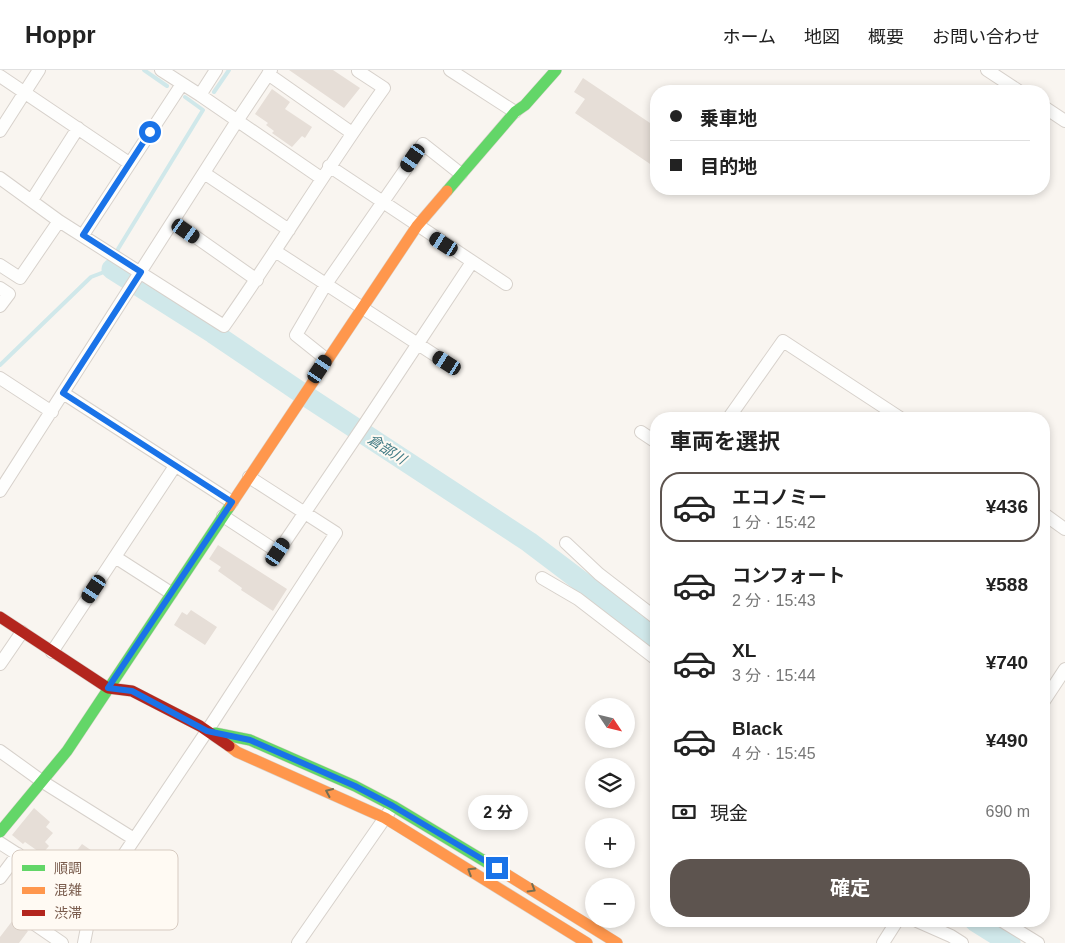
<!DOCTYPE html>
<html lang="ja">
<head>
<meta charset="utf-8">
<style>
	body { margin:0; font-family:Arial,"Noto Sans JP",sans-serif; background:#f6f6f6; color:#222; height:100vh; display:flex; flex-direction:column; font-size:19px; white-space:nowrap }
	* { box-sizing:border-box; margin:0 }
	p { font-size:16px; color:#767676 }
	.icon { flex:none; width:28px; height:28px; fill:none; stroke:currentColor; stroke-width:2; stroke-linecap:round; stroke-linejoin:round }
	.map { position:relative; flex:1; overflow:hidden }
	.side { position:absolute; left:650px; top:342px; width:400px; height:515px; display:flex; flex-direction:column; background:#fff; border-radius:20px; box-shadow:0 2px 8px #0003 }
	.side>* { flex:none }
	.hud { position:absolute; left:650px; top:15px; width:400px; height:110px; border-radius:20px; box-shadow:0 2px 8px #0003; display:grid; align-content:center; height:110px; padding:0 20px; background:#fff }
	.needle { width:32px; rotate:125deg }
	.buttons { position:absolute; left:585px; top:628px; display:grid; gap:10px }
	.buttons a { display:grid; place-items:center; width:50px; height:50px; border-radius:50%; background:#fff; box-shadow:0 2px 8px #0003; font-size:25px }
	.end { position:absolute; width:22px; height:22px; margin:-11px; border:6px solid #1a73e8; background:#fff; box-shadow:0 0 0 2px #fff }
	.from { border-radius:50% }
	.bubble { position:absolute; height:35px; border-radius:18px; background:#fff; box-shadow:0 2px 8px #0003; font-size:16px; font-weight:700; line-height:35px; text-align:center }
	.car { position:absolute; width:15px; height:30px; margin:-15px -8px; border-radius:6px; box-shadow:0 0 4px 1px #0007; background:linear-gradient(#222 24%,#8ab4d8 0 40%,#222 0 76%,#8ab4d8 0 86%,#222 0) }
	.hud b { display:flex; align-items:center; gap:18px; height:48px; font-size:19px }
	.hud b+b { border-top:1px solid #e0e0e0 }
	.hud i { width:12px; height:12px; background:#222 }
	ul { padding:0; list-style:none }
	li { display:flex; align-items:center; gap:15px; height:70px; margin:0 10px 8px; padding:0 10px; border:2px solid transparent; border-radius:20px }
	li div { flex:1 }
	li b { display:block; font-size:19px }
	li em { font-style:normal; font-weight:700 }
	li.on { border-color:#5d544f }
	li>.icon { width:45px; height:45px; stroke-width:1.5 }
	h2 { padding:0 20px; font-size:22px; line-height:60px }
	.pay { display:flex; align-items:center; gap:12px; height:55px; padding:0 20px; font-size:19px }
	.pay p { margin-inline-start:auto }
	.cta { display:flex; gap:10px; margin-top:auto; padding:10px 20px }
	.cta a { flex:1; height:58px; border-radius:20px; background:#5d544f; color:#fff; font-size:20px; font-weight:700; line-height:58px; text-align:center }
	header { display:flex; align-items:center; gap:30px; box-sizing:border-box; height:70px; padding:0 25px; background:#fff; border-bottom:1px solid #e0e0e0 }
	header strong { font-size:24px }
	nav { display:flex; gap:28px; margin-inline-start:auto; font-size:18px }
	.map>svg:first-child { display:block }
	.lines { fill:none; stroke-linecap:round; stroke-linejoin:round }
	.stream { stroke:#d0e8ea; stroke-width:4 }
	.river { stroke:#d0e8ea; stroke-width:21 }
	.building { fill:#e6ded7 }
	.street-casing { stroke:#d7d1cb; stroke-width:14 }
	.fast-casing { stroke:#d9d2cb; stroke-width:12 }
	.slow-casing { stroke:#d9d2cb; stroke-width:12 }
	.jam-casing { stroke:#d9d2cb; stroke-width:12 }
	.street { stroke:#fefefd; stroke-width:12 }
	.fast { stroke:#63d668; stroke-width:11 }
	.slow { stroke:#ff974d; stroke-width:11 }
	.jam { stroke:#b3261e; stroke-width:11 }
	.oneway { stroke:#776e51 }
	.route { stroke:#1a73e8; stroke-width:6 }
	.labels { text-anchor:middle; dominant-baseline:central; stroke-width:4; stroke-linejoin:round; paint-order:stroke }
	.water-label { font-size:14px; font-style:italic; fill:#437c86; stroke:#fffaf3 }
	.key { fill:#fffaf3; stroke:#d7cbc1; stroke-width:1 }
	.key-label { font-size:14px; fill:#7a5c4d }
</style>
</head>
<body>
<header>
<strong>Hoppr</strong>
<nav><a>ホーム</a><a>地図</a><a>概要</a><a>お問い合わせ</a></nav>
</header>
<div class="map">
<svg width="1065" height="873" viewBox="0 0 1065 873">
	<rect width="100%" height="100%" fill="#f9f5f0"/>
	<g class="lines">
		<!-- stream -->
		<path class="stream" d="M144,0L167,16
			M214,22L229,0
			M0,295L91,207L112,199L118,179L203,40L185,27"/>
		<!-- river -->
		<path class="river" d="M112,199L213,263L297,320L529,472L656,568
			M975,851L1010,873"/>
	</g>
	<!-- building -->
	<path class="building" d="M289,0H333L360,18L344,38Z
		M583,8L656,57V98L575,43L585,29L574,22Z
		M272,19L290,32L285,39L312,57L305,68L302,66L292,77L272,63L274,61L266,55L268,53L255,44Z
		M218,475L287,519L273,541L241,520L242,518L218,501L221,497L209,489Z
		M191,540L217,557L205,575L174,555L182,542L187,545Z
		M34,738L50,752L46,757L53,763L45,772L49,776L42,784L25,772L23,774L12,765Z
		M82,774L95,783L93,787L101,793L83,817L64,804L68,798L65,796Z
		M13,850L28,861L19,873H0V867Z"/>
	<g class="lines">
		<!-- street casing -->
		<g class="street-casing">
			<path id="street" d="M161,0L200,25L321,108
				M450,0L515,42
				M987,0L1019,21
				M268,4L352,63
				M0,6L129,93
				M200,25L216,0
				M1044,37L1065,51
				M0,61L39,0
				M329,96L506,214
				M204,103L289,160
				M0,108L59,151L224,256C279,178 328,96 384,18L358,1L359,0
				M32,130L78,58
				M173,151L257,210
				M83,165L182,14
				M275,181L447,293
				M0,195L20,208L59,151
				M0,218L9,224L0,236
				M326,289L296,265L326,214L423,74L461,104
				M0,308L52,342
				M63,323L232,432
				M728,349L783,271L902,349
				M641,362L656,372
				M0,421L237,51L271,0
				M1044,444L1065,459
				M223,446L278,482L364,355L472,192
				M566,473L599,504L656,548
				M115,487L171,523
				M542,508L578,529L656,589
				M52,582L175,396
				M0,594L22,562
				M1044,631L1065,599
				M0,681L43,712L134,769
				M0,773L92,832
				M0,808L18,784
				M30,851L62,873
				M917,851L951,866L962,873
				M1002,851L1038,873
				M84,873L92,832L207,661L336,463L249,407
				M298,873L389,742
				M883,873L897,851"/>
		</g>
		<!-- fast casing -->
		<g class="fast-casing">
			<path id="fast" d="M447,121L515,42L525,35L556,0
				M215,663L250,670L355,716L393,736L506,804
				M0,762L67,681L230,436"/>
		</g>
		<!-- slow casing -->
		<g class="slow-casing">
			<path id="slow" d="M230,436L417,156L447,121
				M229,676L237,682L385,748L587,873
				M506,804L617,873"/>
		</g>
		<!-- jam casing -->
		<g class="jam-casing">
			<path id="jam" d="M0,547L108,618L132,621L200,656L229,676"/>
		</g>
		<!-- street -->
		<use href="#street" class="street"/>
		<!-- fast -->
		<use href="#fast" class="fast"/>
		<!-- slow -->
		<use href="#slow" class="slow"/>
		<!-- jam -->
		<use href="#jam" class="jam"/>
	</g>
	<!-- one-way arrows -->
	<defs><path id="oneway-chevron" d="M-2-3.5L2.5 0L-2 3.5" fill="none" stroke-width="1.6" stroke-linecap="round" stroke-linejoin="round" transform="scale(1.25)"/></defs>
	<g class="oneway">
		<use href="#oneway-chevron" transform="translate(329 722) rotate(-156)"/>
		<use href="#oneway-chevron" transform="translate(471 801) rotate(-148)"/>
		<use href="#oneway-chevron" transform="translate(532 819) rotate(31)"/>
	</g>
	<g class="lines">
		<!-- route -->
		<path class="route" d="M150,62L83,165L141,202L63,323L232,432L108,618L132,621L207,661L250,670L355,716L393,736L497,798"/>
	</g>
	<g class="labels">
		<!-- water labels -->
		<g class="water-label">
			<text transform="translate(387 379) rotate(33)">倉部川</text>
		</g>
	</g>
	<!-- legend -->
	<rect x="12" y="780" width="166" height="80" rx="8" class="key"/>
	<rect x="22" y="795" width="23" height="6" fill="#63d668"/>
	<rect x="22" y="817" width="23" height="7" fill="#ff974d"/>
	<rect x="22" y="840" width="23" height="6" fill="#b3261e"/>
	<g class="key-label">
		<text x="54" y="803">順調</text>
		<text x="54" y="825">混雑</text>
		<text x="54" y="848">渋滞</text>
	</g>
</svg>
<div class="buttons">
<a><svg class="needle" viewBox="-14 -14 28 28"><path d="M0-13l5 13h-10z" fill="#e53935"/><path d="M0 13l5-13h-10z" fill="#767676"/></svg></a>
<a><svg class="icon" aria-label="layers" viewBox="0 0 24 24"><path d="M12 4l9 5-9 5-9-5zM3 14l9 5 9-5"/></svg></a>
<a>+</a>
<a>−</a>
</div>
<i class="end from" style="left:150px;top:62px"></i>
<i class="end" style="left:497px;top:798px"></i>
<div class="bubble" style="left:468px;top:725px;width:60px">2 分</div>
<i class="car" style="left:413px;top:88px;rotate:215deg"></i>
<i class="car" style="left:186px;top:161px;rotate:125deg"></i>
<i class="car" style="left:444px;top:174px;rotate:303deg"></i>
<i class="car" style="left:447px;top:293px;rotate:302deg"></i>
<i class="car" style="left:320px;top:299px;rotate:34deg"></i>
<i class="car" style="left:278px;top:482px;rotate:34deg"></i>
<i class="car" style="left:94px;top:519px;rotate:214deg"></i>
<div class="hud">
<b><i class="from"></i>乗車地</b>
<b><i></i>目的地</b>
</div>
<section class="side">
<h2>車両を選択</h2>
<ul>
<li class="on"><svg class="icon" aria-label="car" viewBox="0 0 24 24"><path d="M5 17H2v-5l4-1 3-4h7l3 4 3 1v5h-3M9 17h6M6 11h13"/><circle cx="7" cy="17" r="2"/><circle cx="17" cy="17" r="2"/></svg><div><b>エコノミー</b><p>1 分 · 15:42</p></div><em>¥436</em></li>
<li><svg class="icon" aria-label="car" viewBox="0 0 24 24"><path d="M5 17H2v-5l4-1 3-4h7l3 4 3 1v5h-3M9 17h6M6 11h13"/><circle cx="7" cy="17" r="2"/><circle cx="17" cy="17" r="2"/></svg><div><b>コンフォート</b><p>2 分 · 15:43</p></div><em>¥588</em></li>
<li><svg class="icon" aria-label="car" viewBox="0 0 24 24"><path d="M5 17H2v-5l4-1 3-4h7l3 4 3 1v5h-3M9 17h6M6 11h13"/><circle cx="7" cy="17" r="2"/><circle cx="17" cy="17" r="2"/></svg><div><b>XL</b><p>3 分 · 15:44</p></div><em>¥740</em></li>
<li><svg class="icon" aria-label="car" viewBox="0 0 24 24"><path d="M5 17H2v-5l4-1 3-4h7l3 4 3 1v5h-3M9 17h6M6 11h13"/><circle cx="7" cy="17" r="2"/><circle cx="17" cy="17" r="2"/></svg><div><b>Black</b><p>4 分 · 15:45</p></div><em>¥490</em></li>
</ul>
<div class="pay"><svg class="icon" aria-label="cash" viewBox="0 0 24 24"><path d="M3 7h18v10H3z"/><circle cx="12" cy="12" r="2"/></svg>現金<p>690 m</p></div>
<div class="cta"><a>確定</a></div>
</section>
</div>
</body>
</html>
